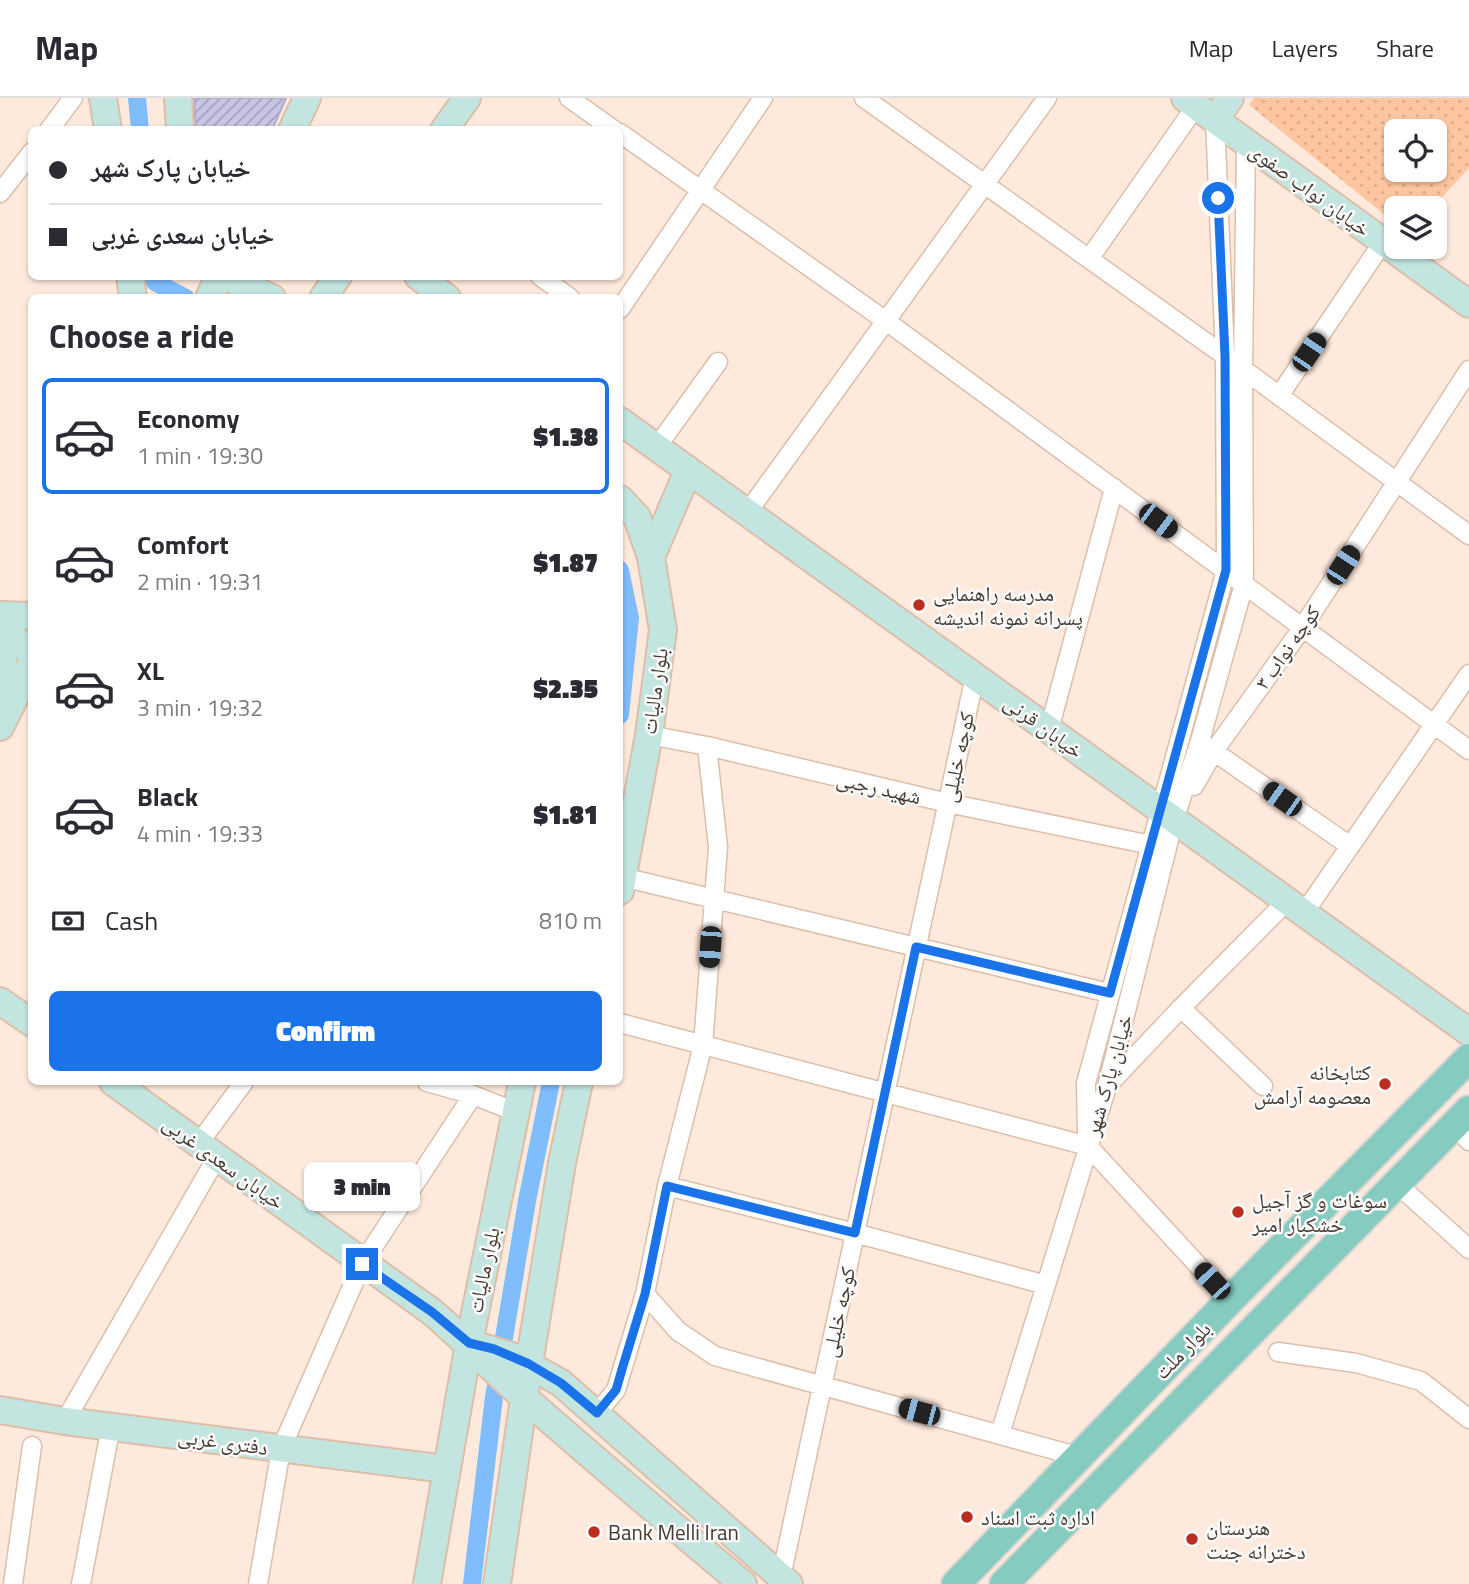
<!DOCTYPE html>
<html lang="en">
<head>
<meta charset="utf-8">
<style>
	body { margin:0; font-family:"Titillium Web","Noto Naskh Arabic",sans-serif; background:#f7f7f7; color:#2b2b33; height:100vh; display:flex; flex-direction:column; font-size:26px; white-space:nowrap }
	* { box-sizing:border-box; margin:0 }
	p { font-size:23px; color:#7c7c81 }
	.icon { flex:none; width:38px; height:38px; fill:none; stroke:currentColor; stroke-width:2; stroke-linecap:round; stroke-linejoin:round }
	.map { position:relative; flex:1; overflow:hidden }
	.details { position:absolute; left:28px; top:196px; width:595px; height:791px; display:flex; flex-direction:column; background:#fff; border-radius:10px; box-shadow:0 2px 5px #0004 }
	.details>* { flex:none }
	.banner { position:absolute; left:28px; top:28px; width:595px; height:154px; border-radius:10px; box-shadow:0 2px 5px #0004; display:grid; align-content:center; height:154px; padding:0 21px; background:#fff }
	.fabs { position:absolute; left:1384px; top:21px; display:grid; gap:14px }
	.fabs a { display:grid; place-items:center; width:63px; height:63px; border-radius:10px; background:#fff; box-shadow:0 2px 5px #0004; font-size:35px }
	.end { position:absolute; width:32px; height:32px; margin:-16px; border:9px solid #1a73e8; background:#fff; box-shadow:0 0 0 4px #fff }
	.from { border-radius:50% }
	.bubble { position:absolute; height:49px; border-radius:10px; background:#fff; box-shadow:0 2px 5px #0004; font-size:23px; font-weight:800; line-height:49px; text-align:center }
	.car { position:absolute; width:21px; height:42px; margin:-21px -10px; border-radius:9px; box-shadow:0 0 5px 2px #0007; background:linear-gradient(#222 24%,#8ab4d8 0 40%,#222 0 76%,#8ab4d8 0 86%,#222 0) }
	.banner b { display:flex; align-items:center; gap:24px; height:66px; font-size:26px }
	.banner b+b { border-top:2px solid #e1e1e2 }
	.banner i { width:18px; height:18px; background:#2b2b33 }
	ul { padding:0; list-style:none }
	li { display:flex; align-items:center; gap:21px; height:116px; margin:0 14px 10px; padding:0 7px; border:4px solid transparent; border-radius:10px }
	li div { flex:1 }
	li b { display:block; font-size:26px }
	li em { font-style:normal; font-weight:800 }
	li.current { border-color:#1a73e8 }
	li>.icon { width:63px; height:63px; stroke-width:1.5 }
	h2 { padding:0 21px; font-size:32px; line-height:84px }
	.pay { display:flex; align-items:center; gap:18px; height:77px; padding:0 21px; font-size:26px }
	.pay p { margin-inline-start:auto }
	.action { display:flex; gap:14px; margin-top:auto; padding:14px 21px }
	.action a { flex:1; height:80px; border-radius:10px; background:#1a73e8; color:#fff; font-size:28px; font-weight:800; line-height:80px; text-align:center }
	header { display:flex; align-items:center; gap:42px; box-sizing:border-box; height:98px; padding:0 35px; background:#fff; border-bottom:2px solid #e1e1e2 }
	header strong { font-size:33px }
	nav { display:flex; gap:38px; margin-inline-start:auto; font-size:24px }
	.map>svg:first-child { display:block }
	.park { fill:url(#park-dots); fill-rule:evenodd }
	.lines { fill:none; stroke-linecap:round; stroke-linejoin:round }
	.canal { stroke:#7fbdfd; stroke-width:18 }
	.building { fill:url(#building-hatch); stroke:#b0accd; stroke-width:2 }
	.street-casing { stroke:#debea9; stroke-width:21 }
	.secondary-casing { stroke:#debea9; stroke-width:30 }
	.primary-casing { stroke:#d6d3d1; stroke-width:32 }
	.street { stroke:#fff; stroke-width:18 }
	.secondary { stroke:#c2e5e0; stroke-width:26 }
	.primary { stroke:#85cbc0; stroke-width:28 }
	.route { stroke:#1a73e8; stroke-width:9 }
	.poi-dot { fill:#ba2d1f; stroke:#fbfbfb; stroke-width:2.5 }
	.labels { text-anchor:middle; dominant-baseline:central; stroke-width:5; stroke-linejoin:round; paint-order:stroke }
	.street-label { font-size:21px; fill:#453930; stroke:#fbfbfb }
	.poi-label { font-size:21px; fill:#453930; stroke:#fbfbfb; text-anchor:start }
</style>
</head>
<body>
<header>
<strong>Map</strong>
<nav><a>Map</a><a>Layers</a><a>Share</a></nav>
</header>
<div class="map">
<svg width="1469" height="1486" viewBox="0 0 1469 1486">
	<defs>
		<pattern id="park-dots" width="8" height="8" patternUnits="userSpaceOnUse" patternTransform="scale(1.75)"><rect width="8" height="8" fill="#fec6a0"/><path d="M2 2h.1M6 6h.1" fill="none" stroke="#dbab8a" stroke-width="1.8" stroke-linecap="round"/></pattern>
		<pattern id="building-hatch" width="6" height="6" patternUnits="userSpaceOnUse" patternTransform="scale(1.75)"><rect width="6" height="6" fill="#c9c5e7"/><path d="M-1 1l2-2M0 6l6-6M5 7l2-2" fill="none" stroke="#a5a1bc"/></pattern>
	</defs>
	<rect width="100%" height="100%" fill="#feeadd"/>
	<!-- park -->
	<path class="park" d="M1254,0H1469V70L1432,110H1396V126L1249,7ZM1396,33H1435V72H1396Z"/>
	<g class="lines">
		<!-- canal -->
		<path class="canal" d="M137,0L140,32
			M154,178L155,184L186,200
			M620,472L630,520L620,617
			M472,1486L494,1299L527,1103L551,984"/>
	</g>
	<!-- building -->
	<path class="building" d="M194,0H286L272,32H196Z"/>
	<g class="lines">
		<!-- street casing -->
		<g class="street-casing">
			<path id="street" d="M569,0L614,32
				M864,0L1225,258L1469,437
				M49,32L73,0
				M620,35L886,223L1469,652
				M0,95L32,54
				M1089,161L1196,8
				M540,178L570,200
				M620,211L763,0
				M1279,298L1383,144
				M656,350L718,264
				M747,415L1047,0
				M1049,632L1114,390
				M649,637L707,648L948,705L1151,747
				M1206,648L1350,748
				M1194,688L1214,653L1303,529L1469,272
				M622,779L1109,895
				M1304,815L1469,576
				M1181,910L1263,988
				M620,925L1088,1048
				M427,984L473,997L516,1014
				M1109,986L1181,910L1287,803
				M1455,1027L1469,1043
				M1087,1035L1086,985L1226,472L1225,258L1215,21
				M199,1045L244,984
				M1088,1048L1230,1202
				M1396,1085L1469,1151
				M667,1088L703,947L718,749L707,648
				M645,1196L678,1233L715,1258L1080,1359
				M1278,1254L1356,1265L1421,1283L1469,1321
				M597,1315L616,1292L645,1196L667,1088L855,1135L1046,1187
				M65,1323L217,1059
				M1000,1336L1107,989L1174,722L1200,643L1244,486L1243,271L1246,45
				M781,1479L975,578
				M13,1486L32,1348
				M81,1486L111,1328
				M258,1486L281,1351L362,1166L473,997"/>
		</g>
		<!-- secondary casing -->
		<g class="secondary-casing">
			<path id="secondary" d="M103,0L108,32
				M178,0L180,32
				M1185,0L1469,206
				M1215,21L1230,0
				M292,32L307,0
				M444,32L467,0
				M130,178L133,200
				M225,178L272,200
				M418,178L447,200
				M209,200L219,178
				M323,200L338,178
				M620,323L1469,934
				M620,401L637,419L651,459L663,532L649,637L620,793
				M651,459L688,373
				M0,517L32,518
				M0,528L32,556
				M0,551L13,600
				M0,629L32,565
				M0,903L32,925
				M113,984L432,1214C465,1242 493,1273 526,1301C597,1364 670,1425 743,1486
				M469,1245L515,1259L561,1285L789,1486
				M0,1312L65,1323L446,1371
				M427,1486L469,1245L522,984
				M497,1486L529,1266L562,1065L579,984"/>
		</g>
		<!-- primary casing -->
		<g class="primary-casing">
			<path id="primary" d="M956,1486L1230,1202L1469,960
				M1004,1486L1469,1012"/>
		</g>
		<!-- street -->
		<use href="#street" class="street"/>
		<!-- secondary -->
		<use href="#secondary" class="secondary"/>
		<!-- primary -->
		<use href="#primary" class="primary"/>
	</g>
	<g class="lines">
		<!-- route -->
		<path class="route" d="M362,1166L432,1214L469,1245L494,1251L529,1266L561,1285L597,1315L616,1292L623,1268L645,1196L667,1088L855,1135L916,849L1110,895L1226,472L1225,258L1218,100"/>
	</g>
	<!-- markers -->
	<g class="poi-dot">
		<circle cx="919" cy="507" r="7"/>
		<circle cx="1385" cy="986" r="7"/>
		<circle cx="1238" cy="1114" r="7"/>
		<circle cx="967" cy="1419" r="7"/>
		<circle cx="594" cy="1434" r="7"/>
		<circle cx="1192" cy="1441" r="7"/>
	</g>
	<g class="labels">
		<!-- street labels -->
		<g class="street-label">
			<text transform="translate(1310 91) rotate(36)">خیابان نواب صفوی</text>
			<text transform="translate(1287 549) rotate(-55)">کوچه نواب ۳</text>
			<text transform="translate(654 593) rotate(-82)">بلوار مالیات</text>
			<text transform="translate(1044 628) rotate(36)">خیابان قرنی</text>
			<text transform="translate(957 659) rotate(-78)">کوچه خلیلی</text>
			<text transform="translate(879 689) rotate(13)">شهید رجبی</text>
			<text transform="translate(1108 977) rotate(-74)">خیابان پارک شهر</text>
			<text transform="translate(224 1064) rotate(36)">خیابان سعدی غربی</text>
			<text transform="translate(483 1172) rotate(-78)">بلوار مالیات</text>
			<text transform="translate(838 1214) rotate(-78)">کوچه خلیلی</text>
			<text transform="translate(1182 1252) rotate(-46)">بلوار ملت</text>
			<text transform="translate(223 1343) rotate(8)">دفتری غربی</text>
		</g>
		<!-- poi labels -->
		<g class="poi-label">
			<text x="933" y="495">مدرسه راهنمایی<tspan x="933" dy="24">پسرانه نمونه اندیشه</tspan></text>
			<text x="1371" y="974" text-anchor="end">کتابخانه<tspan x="1371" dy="24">معصومه آرامش</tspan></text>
			<text x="1252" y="1102">سوغات و گز آجیل<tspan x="1252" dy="24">خشکبار امیر</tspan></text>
			<text x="981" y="1419">اداره ثبت اسناد</text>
			<text x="1206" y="1429">هنرستان<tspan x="1206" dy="24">دخترانه جنت</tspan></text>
			<text x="608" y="1434">Bank Melli Iran</text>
		</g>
	</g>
</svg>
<div class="fabs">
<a><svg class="icon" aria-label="locate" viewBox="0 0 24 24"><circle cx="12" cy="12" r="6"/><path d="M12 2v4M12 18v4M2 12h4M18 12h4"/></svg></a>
<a><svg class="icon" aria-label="layers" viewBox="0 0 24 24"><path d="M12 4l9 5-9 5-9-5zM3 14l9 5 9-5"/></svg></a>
</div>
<i class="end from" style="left:1218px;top:100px"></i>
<i class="end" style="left:362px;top:1166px"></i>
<div class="bubble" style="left:304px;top:1064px;width:116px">3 min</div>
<i class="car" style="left:1309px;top:254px;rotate:34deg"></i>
<i class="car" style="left:1158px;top:423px;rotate:127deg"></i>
<i class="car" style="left:1343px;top:467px;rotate:33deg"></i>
<i class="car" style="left:1282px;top:701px;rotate:305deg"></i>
<i class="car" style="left:710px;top:849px;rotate:184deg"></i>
<i class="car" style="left:1212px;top:1183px;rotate:317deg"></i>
<i class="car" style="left:919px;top:1314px;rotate:285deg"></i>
<div class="banner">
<b><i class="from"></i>خیابان پارک شهر</b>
<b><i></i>خیابان سعدی غربی</b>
</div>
<section class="details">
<h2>Choose a ride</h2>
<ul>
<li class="current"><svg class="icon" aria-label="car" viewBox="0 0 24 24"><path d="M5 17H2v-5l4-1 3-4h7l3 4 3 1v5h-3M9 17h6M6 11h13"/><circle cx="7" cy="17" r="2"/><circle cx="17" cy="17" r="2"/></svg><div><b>Economy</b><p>1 min · 19:30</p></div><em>$1.38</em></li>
<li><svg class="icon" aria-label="car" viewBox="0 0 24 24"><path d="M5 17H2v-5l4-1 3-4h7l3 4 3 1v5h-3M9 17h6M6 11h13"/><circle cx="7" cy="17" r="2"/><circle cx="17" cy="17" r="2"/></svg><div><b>Comfort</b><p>2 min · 19:31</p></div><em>$1.87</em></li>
<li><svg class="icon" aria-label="car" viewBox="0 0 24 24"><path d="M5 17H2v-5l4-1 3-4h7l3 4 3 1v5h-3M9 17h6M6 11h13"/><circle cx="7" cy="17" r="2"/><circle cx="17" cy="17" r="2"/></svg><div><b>XL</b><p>3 min · 19:32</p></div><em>$2.35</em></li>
<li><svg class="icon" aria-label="car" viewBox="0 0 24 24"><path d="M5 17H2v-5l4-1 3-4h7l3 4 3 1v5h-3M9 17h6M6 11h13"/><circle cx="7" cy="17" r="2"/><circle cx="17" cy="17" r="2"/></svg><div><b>Black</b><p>4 min · 19:33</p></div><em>$1.81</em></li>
</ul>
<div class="pay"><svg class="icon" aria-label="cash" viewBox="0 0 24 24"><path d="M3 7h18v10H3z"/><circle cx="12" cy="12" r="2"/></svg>Cash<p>810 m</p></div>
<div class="action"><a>Confirm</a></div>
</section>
</div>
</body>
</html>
